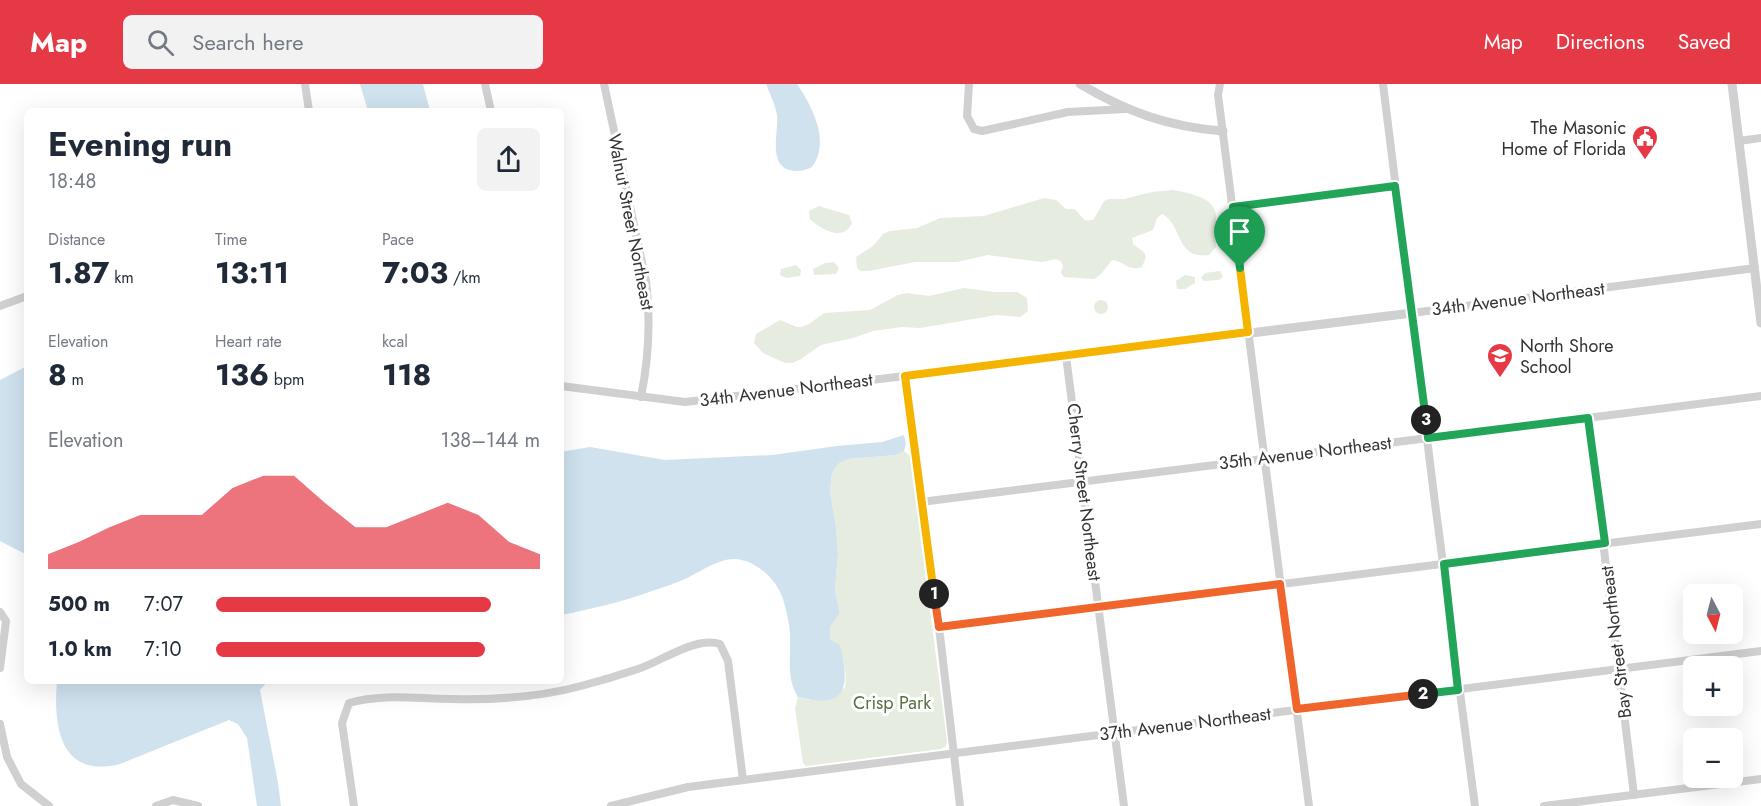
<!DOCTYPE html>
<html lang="en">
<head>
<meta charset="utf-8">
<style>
  :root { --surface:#fff; --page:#f2f2f3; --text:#1f2937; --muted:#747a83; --accent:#e63946 }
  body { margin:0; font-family:Jost,sans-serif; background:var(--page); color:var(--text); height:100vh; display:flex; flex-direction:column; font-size:22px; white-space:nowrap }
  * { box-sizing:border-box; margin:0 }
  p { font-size:20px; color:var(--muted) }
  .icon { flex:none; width:33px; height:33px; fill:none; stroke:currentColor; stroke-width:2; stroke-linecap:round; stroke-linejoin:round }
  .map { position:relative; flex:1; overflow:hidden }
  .details { position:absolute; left:24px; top:24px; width:540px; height:576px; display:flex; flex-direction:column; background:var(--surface); border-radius:9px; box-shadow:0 6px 24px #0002 }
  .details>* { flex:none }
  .needle { width:39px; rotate:173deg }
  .tools { position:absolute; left:1683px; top:500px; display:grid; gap:12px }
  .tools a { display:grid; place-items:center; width:60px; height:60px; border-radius:9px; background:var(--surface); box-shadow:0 6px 24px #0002; font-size:30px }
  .pin { position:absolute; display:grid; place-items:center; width:51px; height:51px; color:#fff; margin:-62px -26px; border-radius:50% 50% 50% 0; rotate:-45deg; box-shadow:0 0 6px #0007 }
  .pin .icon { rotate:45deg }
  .km { position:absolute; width:30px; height:30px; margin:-15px; border-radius:50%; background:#222; color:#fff; font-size:16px; line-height:30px; text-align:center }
  .round { display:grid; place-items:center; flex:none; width:63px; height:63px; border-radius:9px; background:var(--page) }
  .head { display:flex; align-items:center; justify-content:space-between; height:102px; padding:0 24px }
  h1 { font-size:33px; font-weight:700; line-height:45px }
  .stats { display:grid; grid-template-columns:repeat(3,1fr); gap:9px; height:102px; padding:6px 24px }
  .stats div { display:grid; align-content:center }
  .stats b { font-size:30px; font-weight:700 }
  .stats small { font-size:16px; font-weight:400 }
  .stats p { font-size:16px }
  .chart { height:168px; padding:12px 24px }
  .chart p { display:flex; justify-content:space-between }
  .chart svg { width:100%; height:108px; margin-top:6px; fill:var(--accent); opacity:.7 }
  ul { padding:0 24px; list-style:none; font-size:20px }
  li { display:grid; grid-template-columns:96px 72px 1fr; align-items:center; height:45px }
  li i { height:15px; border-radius:8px; background:var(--accent) }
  header { display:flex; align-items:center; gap:36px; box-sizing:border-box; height:84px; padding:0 30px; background:var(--accent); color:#fff }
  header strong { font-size:28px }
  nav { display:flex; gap:33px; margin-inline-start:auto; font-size:21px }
  .search { width:420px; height:54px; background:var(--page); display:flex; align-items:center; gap:15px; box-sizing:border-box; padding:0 21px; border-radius:9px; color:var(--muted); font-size:22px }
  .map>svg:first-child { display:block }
  .green { fill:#e6ecdf }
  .water { fill:#cfe2ee }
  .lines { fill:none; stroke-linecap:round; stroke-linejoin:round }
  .minor { stroke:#d0d0d0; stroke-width:8 }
  .tertiary { stroke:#d0d0d0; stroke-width:9 }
  .split-1-casing { stroke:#fff; stroke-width:12 }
  .split-2-casing { stroke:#fff; stroke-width:12 }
  .split-3-casing { stroke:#fff; stroke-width:12 }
  .split-4-casing { stroke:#fff; stroke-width:12 }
  .split-1 { stroke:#f5b400; stroke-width:8 }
  .split-2 { stroke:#f0652b; stroke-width:8 }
  .split-3 { stroke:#22a559; stroke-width:8 }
  .split-4 { stroke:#22a559; stroke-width:8 }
  .labels { text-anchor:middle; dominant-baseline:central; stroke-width:6; stroke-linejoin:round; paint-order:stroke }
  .poi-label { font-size:18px; fill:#333; stroke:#fff; text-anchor:end }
  .street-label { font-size:18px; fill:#333; stroke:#fff }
  .park-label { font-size:18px; fill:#56703f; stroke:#fff }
</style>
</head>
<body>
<header>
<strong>Map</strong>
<div class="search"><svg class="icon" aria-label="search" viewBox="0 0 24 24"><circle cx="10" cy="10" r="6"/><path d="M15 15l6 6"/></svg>Search here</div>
<nav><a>Map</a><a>Directions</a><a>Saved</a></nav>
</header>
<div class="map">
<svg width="1761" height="722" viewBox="0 0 1761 722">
  <rect width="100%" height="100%" fill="#fff"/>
  <g class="green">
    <path d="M1173,106C1188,109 1218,113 1216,135C1216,138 1214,141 1214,144C1213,150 1216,156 1216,163L1209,171C1175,176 1183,140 1162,130L1157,134L1153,146L1132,154L1133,160L1144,168L1146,173L1142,183C1129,188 1124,177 1112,176L1101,190L1094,195L1064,193L1061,189L1063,182L1061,177L1056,175L1042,178L988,171L957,178H915L869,187H861L857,184L856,173L873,162L883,150L890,147L917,144L940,134L984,132L1044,114L1056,116L1066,125H1074C1083,131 1081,140 1094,135L1104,117L1109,115H1124L1152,108Z"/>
    <path d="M819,122L849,131L852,139C844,158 821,146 810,135L809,127Z"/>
    <path d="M834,178L839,184L836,190L814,191L813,185L825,179Z"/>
    <path d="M796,181L801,186L800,192L786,194L780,191L781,185Z"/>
    <path d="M1220,187L1223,193L1219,196L1204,197L1201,194L1205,189Z"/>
    <path d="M1185,191L1195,193V199L1185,205H1177L1176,197Z"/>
    <path d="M964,204L993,208H1017L1027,214L1028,227L1020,233L997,231L920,244L902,243L873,247L853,254L821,261L801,275L792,279H785L763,269L754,259L756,250L780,236L797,243H801L809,240L824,229L870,226L898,211L907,209L929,212Z"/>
    <circle cx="1101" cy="223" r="7"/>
    <path d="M904,367L910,372L947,657L946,662L941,665L806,682L803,679L795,624L798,613L809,616L845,604L846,592L840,561L830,555V543L840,529L835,507L838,470L836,442L830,408L832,389L838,380L848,375L896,371Z"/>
  </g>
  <g class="water">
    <path d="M360,0H423L430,27H368Z"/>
    <path d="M766,0H797C812,22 831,58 812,83C804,87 797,88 789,86C768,79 779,47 777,31C775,20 770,10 766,0Z"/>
    <path d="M27,282V471L0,457V296Z"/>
    <path d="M904,351L906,360L904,367L896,371L848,375L838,380L832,389L830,408L836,442L838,470L835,507L840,529L830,543V555L840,561C850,602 848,626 798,613C786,595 791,572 790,551C790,540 786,526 783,515C777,496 757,477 736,475C719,474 700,488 685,495C675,499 665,503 655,506C625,517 592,525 561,531V368L590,363L665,376L772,371L837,362L882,358Z"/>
    <path d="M57,597H268L260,606L278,699L281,722H257L247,654L238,640L229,636L120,680C60,695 53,642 57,597Z"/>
  </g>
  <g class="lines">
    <g class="minor">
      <path d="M305,0L309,27"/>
      <path d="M485,0L491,27"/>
      <path d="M604,0L646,197C651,237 649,273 641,313"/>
      <path d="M969,0L967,32L974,45L982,47L1068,28L1125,25"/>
      <path d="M1220,0L1218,11L1309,722"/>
      <path d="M1383,0L1435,419L1475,722"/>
      <path d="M1739,57L1761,54"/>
      <path d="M1233,123L1396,102"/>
      <path d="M0,222L27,212"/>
      <path d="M1412,229L1755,184"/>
      <path d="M1066,272L1124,722"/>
      <path d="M561,302L685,318L905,292L923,434L939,543L960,722"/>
      <path d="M1588,335L1634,711"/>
      <path d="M921,418L1761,312"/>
      <path d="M0,528L6,537L0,584"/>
      <path d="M939,543L1761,440"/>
      <path d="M0,640L7,673L21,700L49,722"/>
      <path d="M156,722L173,716L198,722"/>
      <path d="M354,722L342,639L349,619C384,609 417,615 453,615C496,616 540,613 581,602C600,597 620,591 638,585C662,577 696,552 720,560L728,577L743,696"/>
      <path d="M611,722L688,703L1761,567"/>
      <path d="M1544,722L1761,695"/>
    </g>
    <g class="tertiary">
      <path d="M1080,0C1127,28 1169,43 1223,47"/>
      <path d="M1732,0L1761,239"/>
      <path d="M905,292L1412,229"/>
    </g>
  </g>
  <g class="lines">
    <defs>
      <path id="split-1" d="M934,510L905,292L1248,248L1240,184"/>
      <path id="split-2" d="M934,510L939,543L1280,500L1297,625L1423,610"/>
      <path id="split-3" d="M1423,610L1458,606L1444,480L1605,459L1588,334L1428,354L1426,336"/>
      <path id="split-4" d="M1240,184L1233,123L1395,102L1426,336"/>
    </defs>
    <use href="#split-1" class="split-1-casing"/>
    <use href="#split-2" class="split-2-casing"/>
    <use href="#split-3" class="split-3-casing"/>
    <use href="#split-4" class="split-4-casing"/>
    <use href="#split-1" class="split-1"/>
    <use href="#split-2" class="split-2"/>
    <use href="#split-3" class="split-3"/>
    <use href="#split-4" class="split-4"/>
  </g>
  <defs>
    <symbol id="civic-pin" viewBox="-11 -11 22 30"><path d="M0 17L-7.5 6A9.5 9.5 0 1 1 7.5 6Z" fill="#e63946" stroke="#fff"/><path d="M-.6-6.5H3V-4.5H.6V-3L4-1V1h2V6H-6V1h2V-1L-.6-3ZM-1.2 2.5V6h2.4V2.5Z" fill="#fff"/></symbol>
    <symbol id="school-pin" viewBox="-11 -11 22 30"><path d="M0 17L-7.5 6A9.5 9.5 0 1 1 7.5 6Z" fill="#e63946" stroke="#fff"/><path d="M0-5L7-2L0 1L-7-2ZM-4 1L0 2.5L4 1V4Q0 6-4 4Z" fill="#fff"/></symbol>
  </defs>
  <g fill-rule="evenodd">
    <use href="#civic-pin" x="1630" y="39" width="30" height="40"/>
    <use href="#school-pin" x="1485" y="257" width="30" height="40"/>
  </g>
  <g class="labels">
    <g class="poi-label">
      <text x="1626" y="44">The Masonic<tspan x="1626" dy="21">Home of Florida</tspan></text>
      <text x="1520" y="262" text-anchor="start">North Shore<tspan x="1520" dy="21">School</tspan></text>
    </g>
    <g class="street-label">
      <text transform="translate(631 138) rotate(79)">Walnut Street Northeast</text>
      <text transform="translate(1518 215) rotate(-7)">34th Avenue Northeast</text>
      <text transform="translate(786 306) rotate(-7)">34th Avenue Northeast</text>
      <text transform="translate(1305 369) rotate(-7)">35th Avenue Northeast</text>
      <text transform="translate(1084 408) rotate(83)">Cherry Street Northeast</text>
      <text transform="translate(1616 558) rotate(-97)">Bay Street Northeast</text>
      <text transform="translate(1185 640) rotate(-7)">37th Avenue Northeast</text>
    </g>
    <g class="park-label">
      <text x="892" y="619">Crisp Park</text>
    </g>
  </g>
</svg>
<div class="tools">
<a><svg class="needle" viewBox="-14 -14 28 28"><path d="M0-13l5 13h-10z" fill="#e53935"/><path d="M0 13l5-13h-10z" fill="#747a83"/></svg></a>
<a>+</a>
<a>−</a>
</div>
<div class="pin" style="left:1240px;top:184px;background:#1e9e55"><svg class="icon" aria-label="arrive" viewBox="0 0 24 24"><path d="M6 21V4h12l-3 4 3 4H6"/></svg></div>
<b class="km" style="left:934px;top:510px">1</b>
<b class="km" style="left:1423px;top:610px">2</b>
<b class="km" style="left:1426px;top:336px">3</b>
<section class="details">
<div class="head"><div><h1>Evening run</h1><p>18:48</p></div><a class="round"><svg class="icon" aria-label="share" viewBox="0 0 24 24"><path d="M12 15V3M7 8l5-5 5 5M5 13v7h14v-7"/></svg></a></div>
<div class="stats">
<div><p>Distance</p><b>1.87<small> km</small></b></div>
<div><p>Time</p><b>13:11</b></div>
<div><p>Pace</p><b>7:03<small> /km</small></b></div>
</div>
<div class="stats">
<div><p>Elevation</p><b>8<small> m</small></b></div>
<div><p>Heart rate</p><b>136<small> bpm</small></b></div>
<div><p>kcal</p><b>118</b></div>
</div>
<div class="chart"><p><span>Elevation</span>138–144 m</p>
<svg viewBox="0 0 160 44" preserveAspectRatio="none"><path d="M0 44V38L10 33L20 27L30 22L40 22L50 22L60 11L70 6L80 6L90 17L100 27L110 27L120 22L130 17L140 22L150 33L160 38V44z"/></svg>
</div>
<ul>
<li><b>500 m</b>7:07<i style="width:85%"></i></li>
<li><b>1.0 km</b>7:10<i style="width:83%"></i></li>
</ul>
</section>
</div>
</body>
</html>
